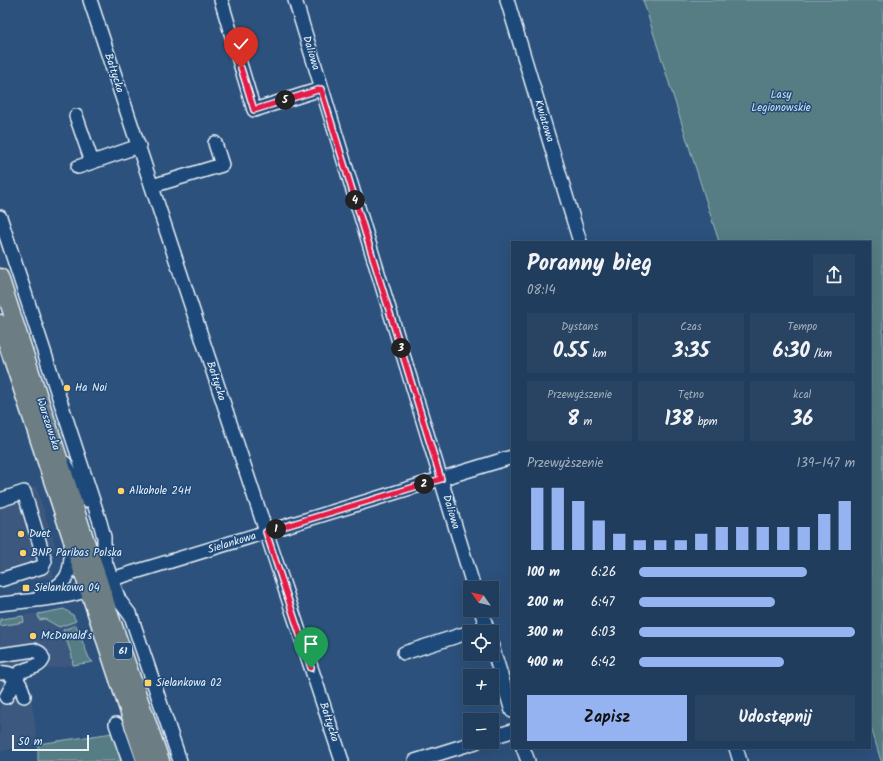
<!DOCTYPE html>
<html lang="pl">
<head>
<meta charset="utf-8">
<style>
  :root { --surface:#213d5d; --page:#294463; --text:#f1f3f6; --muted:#a2aebc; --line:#3e5672; --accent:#95b2f1 }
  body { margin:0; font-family:Kalam,sans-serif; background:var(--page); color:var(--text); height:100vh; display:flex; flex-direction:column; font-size:15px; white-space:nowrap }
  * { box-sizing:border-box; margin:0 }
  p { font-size:13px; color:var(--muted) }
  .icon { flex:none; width:22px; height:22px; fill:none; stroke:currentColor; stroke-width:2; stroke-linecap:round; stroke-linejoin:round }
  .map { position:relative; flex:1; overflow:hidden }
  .drawer { position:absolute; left:511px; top:241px; width:360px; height:508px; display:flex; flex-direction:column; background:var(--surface); border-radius:0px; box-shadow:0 4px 16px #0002,0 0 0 1px var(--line) }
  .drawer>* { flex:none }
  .needle { width:26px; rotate:304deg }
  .buttons { position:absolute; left:463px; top:581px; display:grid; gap:8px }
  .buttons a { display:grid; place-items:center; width:36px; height:36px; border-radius:0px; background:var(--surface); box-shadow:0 4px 16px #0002,0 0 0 1px var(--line); font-size:20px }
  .scale { position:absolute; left:12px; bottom:10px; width:77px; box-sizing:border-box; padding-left:4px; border:2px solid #e8f1f8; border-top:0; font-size:11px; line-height:14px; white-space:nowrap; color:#e8f1f8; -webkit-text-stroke:3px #1f4a7a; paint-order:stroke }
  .pin { position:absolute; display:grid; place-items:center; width:34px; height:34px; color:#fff; margin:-41px -17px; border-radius:50% 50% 50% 0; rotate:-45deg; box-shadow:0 0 4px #0007 }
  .pin .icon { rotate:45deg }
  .km { position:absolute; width:20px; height:20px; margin:-10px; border-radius:50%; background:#222; color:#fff; font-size:11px; line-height:20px; text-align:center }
  .round { display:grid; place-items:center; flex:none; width:42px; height:42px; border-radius:0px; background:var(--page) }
  .head { display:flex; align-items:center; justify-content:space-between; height:68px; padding:0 16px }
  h1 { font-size:22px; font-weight:700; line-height:30px }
  .metrics { display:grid; grid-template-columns:repeat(3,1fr); gap:6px; height:68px; padding:4px 16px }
  .metrics div { display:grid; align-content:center; border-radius:0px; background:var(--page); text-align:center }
  .metrics b { font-size:20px; font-weight:700 }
  .metrics small { font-size:11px; font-weight:400 }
  .metrics p { font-size:11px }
  .chart { height:112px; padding:8px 16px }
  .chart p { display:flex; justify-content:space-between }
  .chart svg { width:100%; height:72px; margin-top:4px; stroke:var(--accent); stroke-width:6 }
  .primary-button { display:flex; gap:8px; margin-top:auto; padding:8px 16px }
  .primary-button a { flex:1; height:46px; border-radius:0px; background:var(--accent); color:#111; font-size:16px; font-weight:700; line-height:46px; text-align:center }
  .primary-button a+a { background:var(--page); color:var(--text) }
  ul { padding:0 16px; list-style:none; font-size:13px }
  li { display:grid; grid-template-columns:64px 48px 1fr; align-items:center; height:30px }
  li i { height:10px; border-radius:5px; background:var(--accent) }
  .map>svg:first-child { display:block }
  .built { fill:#3c597e }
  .green { fill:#577d83; stroke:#a0b7be }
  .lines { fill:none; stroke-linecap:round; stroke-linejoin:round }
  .minor-casing { stroke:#e8f1f8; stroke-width:16 }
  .major-casing { stroke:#e8f1f8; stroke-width:19 }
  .minor { stroke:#1f4a7a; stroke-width:13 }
  .major { stroke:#6c7e84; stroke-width:16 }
  .route-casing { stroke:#fff; stroke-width:8 }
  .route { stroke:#e11d48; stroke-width:5 }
  .poi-dot { fill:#ffd166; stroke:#1f4a7a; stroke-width:1.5 }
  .labels { text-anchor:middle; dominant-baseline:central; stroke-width:3; stroke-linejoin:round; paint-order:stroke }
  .shield { fill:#1f4a7a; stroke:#acbfd2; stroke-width:1 }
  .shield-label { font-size:10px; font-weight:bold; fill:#e8f1f8 }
  .street-label { font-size:11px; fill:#e8f1f8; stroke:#1f4a7a }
  .park-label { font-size:11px; fill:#d2e0e6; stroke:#1f4a7a }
  .poi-label { font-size:11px; fill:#e8f1f8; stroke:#1f4a7a; text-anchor:start }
</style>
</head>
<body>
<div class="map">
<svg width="883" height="761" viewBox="0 0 883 761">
  <rect width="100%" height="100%" fill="#2c517c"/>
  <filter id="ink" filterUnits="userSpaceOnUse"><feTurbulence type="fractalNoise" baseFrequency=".025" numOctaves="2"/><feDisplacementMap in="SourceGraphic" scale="8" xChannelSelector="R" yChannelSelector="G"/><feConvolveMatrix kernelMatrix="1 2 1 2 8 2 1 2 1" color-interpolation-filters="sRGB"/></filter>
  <g filter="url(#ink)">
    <g class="built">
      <path d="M36,486L56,548L48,557L54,577L0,584V498Z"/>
      <path d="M64,609L73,615L89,658L93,662L27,672L38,744L0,751V619Z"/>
    </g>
    <g class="green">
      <path d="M643,0H883V761H881L870,724V242H719Z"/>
      <path d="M64,609L73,615L76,621L59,627L45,619L39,620L38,614Z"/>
      <path d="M23,616L24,622L0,626V619Z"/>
      <path d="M76,625L89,658L93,662L73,665L72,656L63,630Z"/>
      <path d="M113,733L123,761H38V744Z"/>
    </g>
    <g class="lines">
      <defs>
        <g id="minor">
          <path d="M90,0L342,761"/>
          <path d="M221,0L254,110L321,89"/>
          <path d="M295,0L474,588"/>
          <path d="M507,0L580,242"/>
          <path d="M76,116L92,162"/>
          <path d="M78,167L139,146"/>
          <path d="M152,186L222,165L215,143"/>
          <path d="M0,217L100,522L104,537V558L119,600L131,616L180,761"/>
          <path d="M65,463L87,500"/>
          <path d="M0,500L24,492L45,561L42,567L0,580"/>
          <path d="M112,579L512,457"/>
          <path d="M41,594C67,585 72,574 71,547"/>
          <path d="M0,604C16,602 79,597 88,589C90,587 91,583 93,581"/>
          <path d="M481,610L488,632"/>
          <path d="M492,646L512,711"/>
          <path d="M404,653L470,632"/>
          <path d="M0,655L34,650L40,653L43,659C39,669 27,667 19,673L6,697"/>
          <path d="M0,673C15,671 21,684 24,696"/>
          <path d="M116,724L129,761"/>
          <path d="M492,737L512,731"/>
          <path d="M523,748L528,761"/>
          <path d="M736,748L740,761"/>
          <path d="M415,761L476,742"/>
        </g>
        <g id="major">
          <path d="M0,277L109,612L161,761"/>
          <path d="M0,323L145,761"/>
        </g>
      </defs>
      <use href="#minor" class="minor-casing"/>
      <use href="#major" class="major-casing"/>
      <use href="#minor" class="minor"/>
      <use href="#major" class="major"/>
    </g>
  </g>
  <g class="lines" filter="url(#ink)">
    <defs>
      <path id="route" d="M241,68L254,110L321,89L441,479L266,532L311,668"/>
    </defs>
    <use href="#route" class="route-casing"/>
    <use href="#route" class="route"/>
  </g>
  <g class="poi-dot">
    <circle cx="67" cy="388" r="4"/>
    <circle cx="121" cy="491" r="4"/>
    <circle cx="21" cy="534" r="4"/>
    <circle cx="23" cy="553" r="4"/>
    <rect x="22" y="584" width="8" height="8" rx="2"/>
    <circle cx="33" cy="636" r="4"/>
    <rect x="144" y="679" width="8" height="8" rx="2"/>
  </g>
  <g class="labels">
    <rect class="shield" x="114" y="643" width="18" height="16" rx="3"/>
    <g class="shield-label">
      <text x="123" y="651">61</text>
    </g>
    <g class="street-label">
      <text transform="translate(311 53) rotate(73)">Daliowa</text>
      <text transform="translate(114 73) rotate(72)">Bałtycka</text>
      <text transform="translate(544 121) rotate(73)">Kwiatowa</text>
      <text transform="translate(216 381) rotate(72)">Bałtycka</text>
      <text transform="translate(48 424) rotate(72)">Warszawska</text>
      <text transform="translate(451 512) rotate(73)">Daliowa</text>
      <text transform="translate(232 543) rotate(-17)">Sielankowa</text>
      <text transform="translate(329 722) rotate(72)">Bałtycka</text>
    </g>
    <g class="park-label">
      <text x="781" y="95">Lasy<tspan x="781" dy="13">Legionowskie</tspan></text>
    </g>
    <g class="poi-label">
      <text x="75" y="388">Ha Noi</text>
      <text x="129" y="491">Alkohole 24H</text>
      <text x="29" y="534">Duet</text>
      <text x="31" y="553">BNP Paribas Polska</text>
      <text x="34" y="588">Sielankowa 04</text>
      <text x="41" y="636">McDonald's</text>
      <text x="156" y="683">Sielankowa 02</text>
    </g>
  </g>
</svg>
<div class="buttons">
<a><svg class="needle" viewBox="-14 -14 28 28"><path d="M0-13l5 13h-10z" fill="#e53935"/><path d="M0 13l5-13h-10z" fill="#a2aebc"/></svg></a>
<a><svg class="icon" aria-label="locate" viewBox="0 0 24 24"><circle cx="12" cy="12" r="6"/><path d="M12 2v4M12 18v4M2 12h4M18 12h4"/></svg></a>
<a>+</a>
<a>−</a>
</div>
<div class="scale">50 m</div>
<div class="pin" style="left:311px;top:668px;background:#1e9e55"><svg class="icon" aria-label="arrive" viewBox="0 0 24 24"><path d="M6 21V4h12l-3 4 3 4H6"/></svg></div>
<div class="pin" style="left:241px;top:68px;background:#d93025"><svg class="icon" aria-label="check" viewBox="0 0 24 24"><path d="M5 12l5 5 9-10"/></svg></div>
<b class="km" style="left:276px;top:529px">1</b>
<b class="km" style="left:424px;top:484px">2</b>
<b class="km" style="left:401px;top:348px">3</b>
<b class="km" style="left:355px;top:200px">4</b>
<b class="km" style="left:285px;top:100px">5</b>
<section class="drawer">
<div class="head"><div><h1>Poranny bieg</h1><p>08:14</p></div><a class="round"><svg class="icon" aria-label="share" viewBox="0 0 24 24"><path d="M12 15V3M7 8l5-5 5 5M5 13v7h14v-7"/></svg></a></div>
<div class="metrics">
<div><p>Dystans</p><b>0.55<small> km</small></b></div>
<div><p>Czas</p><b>3:35</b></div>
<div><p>Tempo</p><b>6:30<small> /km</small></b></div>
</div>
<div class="metrics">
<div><p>Przewyższenie</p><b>8<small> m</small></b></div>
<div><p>Tętno</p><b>138<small> bpm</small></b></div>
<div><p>kcal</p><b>36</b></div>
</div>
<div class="chart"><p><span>Przewyższenie</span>139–147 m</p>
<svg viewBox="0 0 160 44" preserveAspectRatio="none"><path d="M5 44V6M15 44V6M25 44V14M35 44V26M45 44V34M55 44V38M65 44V38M75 44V38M85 44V34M95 44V30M105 44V30M115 44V30M125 44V30M135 44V30M145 44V22M155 44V14"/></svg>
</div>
<ul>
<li><b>100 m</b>6:26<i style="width:78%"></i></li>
<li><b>200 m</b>6:47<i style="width:63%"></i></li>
<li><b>300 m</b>6:03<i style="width:100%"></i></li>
<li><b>400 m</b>6:42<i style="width:67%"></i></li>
</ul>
<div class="primary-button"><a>Zapisz</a><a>Udostępnij</a></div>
</section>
</div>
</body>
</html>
